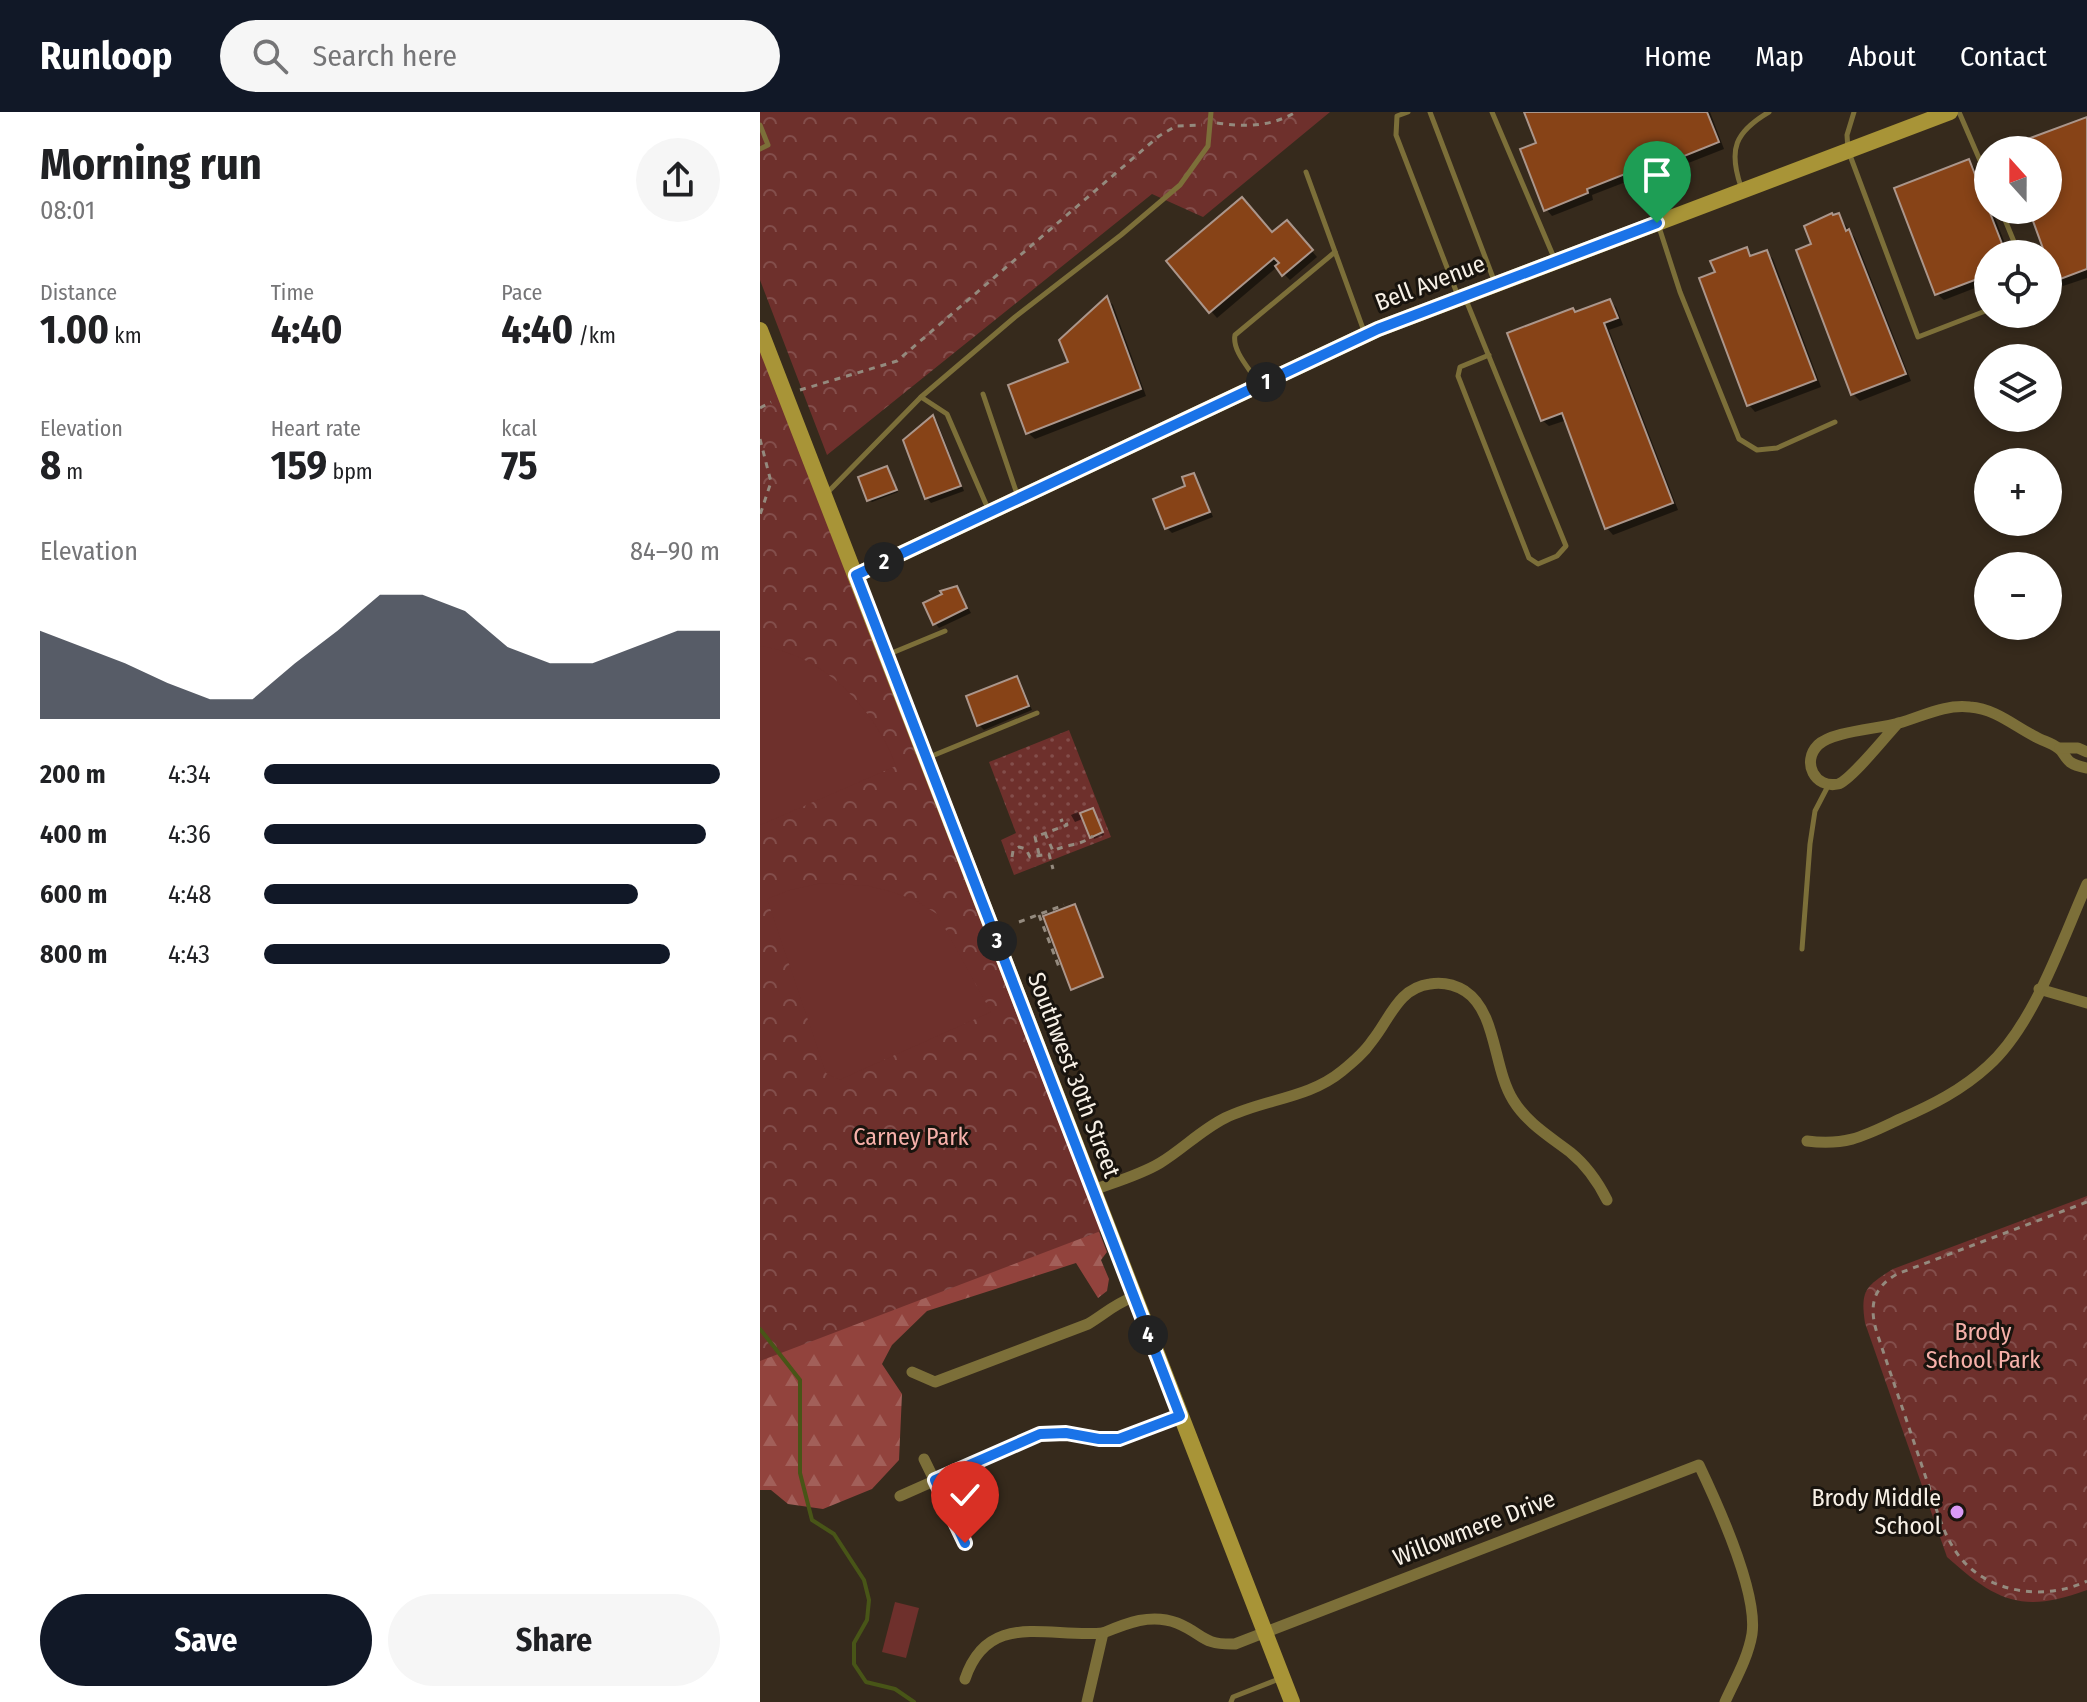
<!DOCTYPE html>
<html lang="en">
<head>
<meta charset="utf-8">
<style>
  :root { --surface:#fff; --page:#f6f6f6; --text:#202124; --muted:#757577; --accent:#111827 }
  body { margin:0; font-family:"Fira Sans Condensed",sans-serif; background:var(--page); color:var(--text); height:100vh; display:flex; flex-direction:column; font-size:30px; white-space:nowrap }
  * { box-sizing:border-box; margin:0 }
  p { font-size:26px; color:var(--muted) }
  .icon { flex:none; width:44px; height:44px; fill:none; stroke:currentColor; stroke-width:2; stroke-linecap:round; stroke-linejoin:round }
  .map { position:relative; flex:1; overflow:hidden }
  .sheet { display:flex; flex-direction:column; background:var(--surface); width:760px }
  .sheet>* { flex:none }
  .needle { width:52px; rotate:339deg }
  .buttons { position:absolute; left:1214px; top:24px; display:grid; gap:16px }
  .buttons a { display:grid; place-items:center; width:88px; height:88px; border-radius:50%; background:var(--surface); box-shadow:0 4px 12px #0003; font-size:40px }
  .pin { position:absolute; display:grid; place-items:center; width:68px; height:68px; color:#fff; margin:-82px -34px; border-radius:50% 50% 50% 0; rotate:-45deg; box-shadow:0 0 8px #0007 }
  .pin .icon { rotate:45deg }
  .km { position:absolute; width:40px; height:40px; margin:-20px; border-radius:50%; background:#222; color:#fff; font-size:22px; line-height:40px; text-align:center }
  .round { display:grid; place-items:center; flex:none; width:84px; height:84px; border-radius:42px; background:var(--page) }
  .summary { display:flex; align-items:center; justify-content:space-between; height:136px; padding:0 40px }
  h1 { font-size:44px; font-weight:700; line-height:60px }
  .metrics { display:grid; grid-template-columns:repeat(3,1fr); gap:12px; height:136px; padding:8px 40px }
  .metrics div { display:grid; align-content:center }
  .metrics b { font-size:40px; font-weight:700 }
  .metrics small { font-size:22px; font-weight:400 }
  .metrics p { font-size:22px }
  .chart { height:224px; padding:16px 40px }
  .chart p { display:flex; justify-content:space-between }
  .chart svg { width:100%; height:144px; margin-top:8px; fill:var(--accent); opacity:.7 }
  .action { display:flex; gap:16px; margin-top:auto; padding:16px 40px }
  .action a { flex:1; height:92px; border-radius:48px; background:var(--accent); color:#fff; font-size:32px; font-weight:700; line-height:92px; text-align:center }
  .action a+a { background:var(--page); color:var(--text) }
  ul { padding:0 40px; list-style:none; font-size:26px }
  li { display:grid; grid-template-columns:128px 96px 1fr; align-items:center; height:60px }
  li i { height:20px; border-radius:10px; background:var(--accent) }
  header { display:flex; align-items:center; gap:48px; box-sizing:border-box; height:112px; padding:0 40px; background:var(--accent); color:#fff }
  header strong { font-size:38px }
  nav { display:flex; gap:44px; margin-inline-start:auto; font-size:28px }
  .search { width:560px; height:72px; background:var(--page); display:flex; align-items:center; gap:20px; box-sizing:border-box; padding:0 28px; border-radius:44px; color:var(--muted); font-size:30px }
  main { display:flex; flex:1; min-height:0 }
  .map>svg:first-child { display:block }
  .forest { fill:url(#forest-firs) }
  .park { fill:url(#park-crowns) }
  .garden { fill:url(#garden-dots) }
  .pitch { fill:#6e302c }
  .shadow { fill:#0007 }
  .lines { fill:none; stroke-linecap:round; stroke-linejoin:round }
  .stream { stroke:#485517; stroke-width:4 }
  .building { fill:#874317; stroke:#ab968b; stroke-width:2 }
  .path { stroke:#948a7e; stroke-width:3; stroke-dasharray:6 6; stroke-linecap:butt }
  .lane { stroke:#7c6f39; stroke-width:5 }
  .street { stroke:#7c6f39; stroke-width:11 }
  .secondary { stroke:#a89437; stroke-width:16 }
  .route-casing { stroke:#fff; stroke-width:16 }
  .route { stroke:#1a73e8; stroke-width:10 }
  .poi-dot { fill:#da9af6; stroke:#19140e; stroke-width:3 }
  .labels { text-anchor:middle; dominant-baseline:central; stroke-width:6; stroke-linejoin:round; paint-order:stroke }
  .street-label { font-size:24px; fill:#f8f1e7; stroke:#19140e }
  .park-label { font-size:24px; fill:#f7b1aa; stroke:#19140e }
  .poi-label { font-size:24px; fill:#f8f1e7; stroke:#19140e; text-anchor:end }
</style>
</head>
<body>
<header>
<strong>Runloop</strong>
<div class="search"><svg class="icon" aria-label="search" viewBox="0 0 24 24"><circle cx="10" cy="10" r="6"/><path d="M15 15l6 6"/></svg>Search here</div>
<nav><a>Home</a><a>Map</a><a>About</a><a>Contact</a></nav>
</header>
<main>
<section class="sheet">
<div class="summary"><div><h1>Morning run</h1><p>08:01</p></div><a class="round"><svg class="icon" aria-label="share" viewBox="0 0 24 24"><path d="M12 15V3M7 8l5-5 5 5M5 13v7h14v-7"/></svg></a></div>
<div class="metrics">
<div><p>Distance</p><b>1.00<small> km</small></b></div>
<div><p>Time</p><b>4:40</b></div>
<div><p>Pace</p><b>4:40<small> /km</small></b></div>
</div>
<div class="metrics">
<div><p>Elevation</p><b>8<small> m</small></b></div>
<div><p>Heart rate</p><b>159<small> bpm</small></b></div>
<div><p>kcal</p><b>75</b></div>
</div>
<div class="chart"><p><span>Elevation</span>84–90 m</p>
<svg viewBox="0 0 160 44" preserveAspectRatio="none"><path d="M0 44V17L10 22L20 27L30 33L40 38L50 38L60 27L70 17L80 6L90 6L100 11L110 22L120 27L130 27L140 22L150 17L160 17V44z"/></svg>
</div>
<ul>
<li><b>200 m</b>4:34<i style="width:100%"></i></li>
<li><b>400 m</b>4:36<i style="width:97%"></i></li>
<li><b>600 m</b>4:48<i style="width:82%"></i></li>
<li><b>800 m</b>4:43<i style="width:89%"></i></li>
</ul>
<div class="action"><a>Save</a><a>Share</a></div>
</section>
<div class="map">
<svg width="1327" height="1590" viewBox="0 0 1327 1590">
  <defs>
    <pattern id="forest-firs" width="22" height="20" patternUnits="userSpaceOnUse" patternTransform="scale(2)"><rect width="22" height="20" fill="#92433d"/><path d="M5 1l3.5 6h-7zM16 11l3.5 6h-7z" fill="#a25f59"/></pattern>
    <pattern id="park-crowns" width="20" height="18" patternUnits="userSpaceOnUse" patternTransform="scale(2)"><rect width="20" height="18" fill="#6e302c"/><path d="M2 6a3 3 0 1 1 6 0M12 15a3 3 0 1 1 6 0" fill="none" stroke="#834e4b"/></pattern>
    <pattern id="garden-dots" width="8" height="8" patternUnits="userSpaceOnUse" patternTransform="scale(2)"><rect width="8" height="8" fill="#6e302c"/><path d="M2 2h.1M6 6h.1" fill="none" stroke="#834e4b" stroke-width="1.8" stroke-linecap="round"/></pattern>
  </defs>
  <rect width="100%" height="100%" fill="#362a1c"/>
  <path class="forest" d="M0,1070L330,1096L347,1140L341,1148L349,1167L347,1179L338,1186L316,1151L167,1199L132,1233L122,1252L142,1282L139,1348L112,1377L63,1397L28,1392L11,1378H0Z"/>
  <g class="park">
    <path d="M0,0H570L443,105L392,82L67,343L0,168Z"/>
    <path d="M0,238L346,1117L0,1249Z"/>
    <path d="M1327,1084V1478C1262,1502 1236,1489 1187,1445L1105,1211C1100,1178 1106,1174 1133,1157Z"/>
  </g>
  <path class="garden" d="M309,618L351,725L254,763L241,728L256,721L229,650Z"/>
  <g class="pitch">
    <path d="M0,534C64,543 114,596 136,654L0,713Z"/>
    <path d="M62,771L109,774L132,780L155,788L177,802L231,900L79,968L66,961L7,787L30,778Z"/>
    <path d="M135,1490L159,1496L146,1546L122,1540Z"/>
  </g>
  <g class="shadow">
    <path d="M766,0H950L964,37L880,70L876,66L832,83L833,88L792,104L786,97L778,32Z"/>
    <path d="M1327,7V166L1303,174L1297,168L1271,98H1288V38H1244Z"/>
    <path d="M1209,50L1215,56L1228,89V98H1232L1249,142H1228V171L1184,188L1177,182Z"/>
    <path d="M1078,103L1095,126L1151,269L1100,289L1093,282L1038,139L1053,133Z"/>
    <path d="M533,117L557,145L530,168L517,155L457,206L451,199L512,123Z"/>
    <path d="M986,137L993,144L1007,140L1013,147L1061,275L995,300L989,293L957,162Z"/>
    <path d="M347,187L353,193L386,284L275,327L268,321Z"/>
    <path d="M850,189L856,195L863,213L849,218L918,398L853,423L847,416L807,308L789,314L782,308L816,201Z"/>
    <path d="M173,305L177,309L204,379L171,391L167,386Z"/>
    <path d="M127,356L138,380L112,390L109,388Z"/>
    <path d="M434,363L438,368L453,405L412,421L407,416Z"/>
    <path d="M197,477L211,501L179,516L175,511Z"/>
    <path d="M257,566L261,571L272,598L224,618L219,613Z"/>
    <path d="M333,698L344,723L334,727L325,706L315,710L311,703L318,700L319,703Z"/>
  </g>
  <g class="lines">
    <path class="stream" d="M0,1217L40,1268V1361L52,1408L74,1422L104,1468L109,1488L107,1508L94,1531V1552L106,1570L135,1577L154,1590"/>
  </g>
  <g class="building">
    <path d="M764,0H947L959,30L872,65L870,60L827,77L828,81L784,99L760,37L776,31Z"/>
    <path d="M1327,5V157L1295,169L1288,150V142H1285L1269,98H1288V38H1238Z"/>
    <path d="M1209,47L1246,142H1228V163L1175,183L1134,76Z"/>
    <path d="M482,85L512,120L527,108L553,138L522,164L515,154L519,151L514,146L449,201L406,149Z"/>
    <path d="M1072,101L1073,103L1079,101L1086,119L1089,117L1146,262L1091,283L1036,138L1051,132L1044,114Z"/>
    <path d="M987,135L990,144L1007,138L1056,268L987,294L939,166L955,160L950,149Z"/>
    <path d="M347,184L381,277L266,322L248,273L308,250L299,228Z"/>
    <path d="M850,187L858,206L844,211L913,391L845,417L802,301L781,309L747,221L813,196L815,200Z"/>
    <path d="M173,303L201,374L165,387L143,328Z"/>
    <path d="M127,354L137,378L107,389L98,365Z"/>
    <path d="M434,361L450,400L405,417L393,387L425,374L422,365Z"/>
    <path d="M197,474L207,496L173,513L163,491L182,482L180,479Z"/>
    <path d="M257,564L269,594L217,614L206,584Z"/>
    <path d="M333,696L343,720L330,726L320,701Z"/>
    <path d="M315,792L343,865L311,878L283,804Z"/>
  </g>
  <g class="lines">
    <g class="path">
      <path d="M457,11C486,15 510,15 536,0"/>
      <path d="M40,278L137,249L399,24L416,14L442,13"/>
      <path d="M0,296L11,290"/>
      <path d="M0,327L11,370L0,403"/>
      <path d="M285,721L293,739C306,732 320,734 333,724"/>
      <path d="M279,742L275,725L307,713L305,707L300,709"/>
      <path d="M252,745L253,739L259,735L266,737L270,745L289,742L293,757"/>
      <path d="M279,803L299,855L302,854"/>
      <path d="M259,810L304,793"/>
      <path d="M1327,1090L1137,1162C1112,1176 1109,1195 1117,1221C1133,1269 1150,1318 1166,1366C1175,1391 1182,1422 1199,1444C1228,1482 1286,1489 1327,1469"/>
    </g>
    <g class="lane">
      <path d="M648,0L637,4L636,23L698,184"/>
      <path d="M670,0L735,171"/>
      <path d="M732,0L795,148"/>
      <path d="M1094,0L1087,23L1088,38L1158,225L1228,198"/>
      <path d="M1199,0L1228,67"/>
      <path d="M0,13L8,33L0,37"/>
      <path d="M546,60L605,222"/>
      <path d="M981,75C968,37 975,20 1009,0"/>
      <path d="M1241,98L1259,142"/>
      <path d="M899,115L920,180L979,327L997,338L1017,336L1075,310"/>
      <path d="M706,188L806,434L797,444L778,452L769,446L698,264L700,255L729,243"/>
      <path d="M497,269C488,255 472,238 475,223L575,140"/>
      <path d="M223,282L257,382"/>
      <path d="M161,285L255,205L361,123L420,73L448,34L451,0"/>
      <path d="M68,380L161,285L187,302L229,399"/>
      <path d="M127,543L185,519"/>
      <path d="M167,646L277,601"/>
      <path d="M1042,837L1050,732L1055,699L1068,674"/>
      <path d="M471,1590L473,1585L519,1567"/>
    </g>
    <g class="street">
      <path d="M1138,611C1127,623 1090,669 1078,672C1055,677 1041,650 1058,633C1072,619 1119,617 1139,611C1163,604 1185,592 1210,595C1236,597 1254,614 1276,625C1283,629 1292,631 1298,636C1303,639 1305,646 1310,650C1314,653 1322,655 1327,656"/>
      <path d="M1300,636H1318L1327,640"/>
      <path d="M1279,877L1327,891"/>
      <path d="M1047,1029C1087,1034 1104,1024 1140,1007C1172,993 1202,978 1228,954C1274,913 1302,828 1327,772"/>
      <path d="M333,1078C355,1070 380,1063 400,1051C423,1037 441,1018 465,1006C503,987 548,987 582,959C593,950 604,941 612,929C630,907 638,876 670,872C682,870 695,873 705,879C737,900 733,956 753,988C767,1011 789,1024 810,1040C826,1053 838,1070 847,1088"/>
      <path d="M152,1260L175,1270L328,1212C346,1201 353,1193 373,1185"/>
      <path d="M164,1347L205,1431"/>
      <path d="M140,1384L280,1322L306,1321L339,1327H359L420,1304"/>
      <path d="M205,1567C228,1498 287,1526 343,1521"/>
      <path d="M327,1590L343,1521C367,1511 391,1501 417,1511C444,1522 441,1533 475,1532L939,1353C958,1393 998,1480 992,1522C988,1546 975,1568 965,1590"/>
    </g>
    <g class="secondary">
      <path d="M0,218L532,1590"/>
      <path d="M96,463L618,217L1190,0"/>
    </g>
  </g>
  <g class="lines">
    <defs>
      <path id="route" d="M205,1431L175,1368L280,1322L306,1321L339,1327H359L420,1304L96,463L618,217L897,111"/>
    </defs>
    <use href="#route" class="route-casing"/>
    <use href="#route" class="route"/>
  </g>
  <circle class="poi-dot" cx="1197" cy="1400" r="8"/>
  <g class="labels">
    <g class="street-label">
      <text transform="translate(670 171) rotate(-21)">Bell Avenue</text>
      <text transform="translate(314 963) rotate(69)">Southwest 30th Street</text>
      <text transform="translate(714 1416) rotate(-21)">Willowmere Drive</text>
    </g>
    <g class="park-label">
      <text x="151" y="1025">Carney Park</text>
      <text x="1223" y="1220">Brody<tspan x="1223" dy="28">School Park</tspan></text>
    </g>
    <g class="poi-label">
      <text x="1181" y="1386">Brody Middle<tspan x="1181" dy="28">School</tspan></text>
    </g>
  </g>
</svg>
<div class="buttons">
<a><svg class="needle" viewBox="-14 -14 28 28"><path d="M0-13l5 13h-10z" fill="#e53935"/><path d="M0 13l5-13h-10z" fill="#757577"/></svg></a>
<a><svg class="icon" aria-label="locate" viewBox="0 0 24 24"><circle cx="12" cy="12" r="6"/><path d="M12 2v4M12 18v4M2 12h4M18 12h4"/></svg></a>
<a><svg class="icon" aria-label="layers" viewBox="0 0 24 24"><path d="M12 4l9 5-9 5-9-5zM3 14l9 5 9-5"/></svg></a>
<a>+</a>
<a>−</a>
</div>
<div class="pin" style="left:897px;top:111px;background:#1e9e55"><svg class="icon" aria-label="arrive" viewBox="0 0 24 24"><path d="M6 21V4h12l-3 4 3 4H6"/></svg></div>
<div class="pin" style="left:205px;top:1431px;background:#d93025"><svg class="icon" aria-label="check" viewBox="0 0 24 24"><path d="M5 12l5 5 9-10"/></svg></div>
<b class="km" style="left:506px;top:270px">1</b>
<b class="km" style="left:124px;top:450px">2</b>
<b class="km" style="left:237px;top:829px">3</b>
<b class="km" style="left:388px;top:1223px">4</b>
</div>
</main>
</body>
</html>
